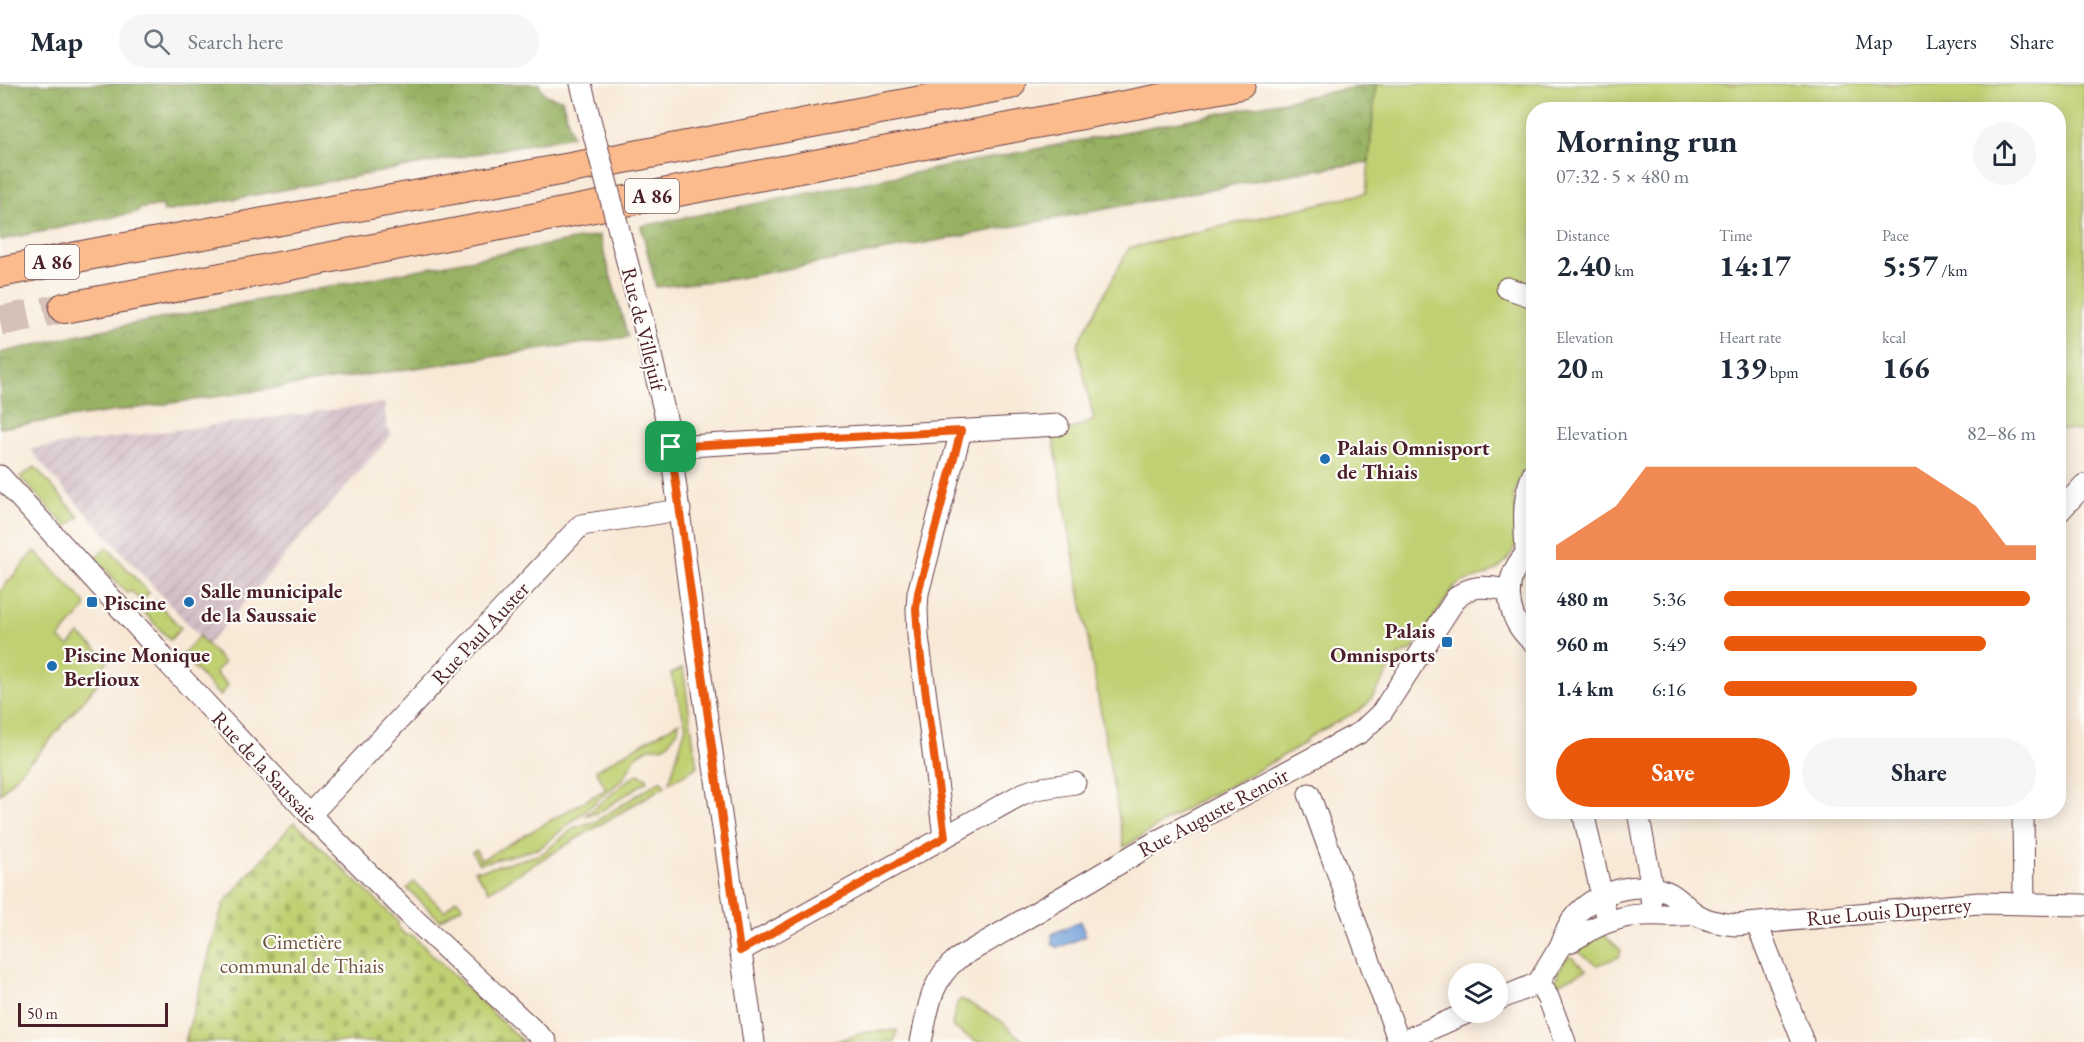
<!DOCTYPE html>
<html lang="en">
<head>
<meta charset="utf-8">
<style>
  :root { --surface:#fff; --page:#f6f6f7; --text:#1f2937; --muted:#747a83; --line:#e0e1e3; --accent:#ea580c }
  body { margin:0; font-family:"EB Garamond",serif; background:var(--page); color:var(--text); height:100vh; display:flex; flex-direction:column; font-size:22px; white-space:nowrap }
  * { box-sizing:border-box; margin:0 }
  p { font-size:20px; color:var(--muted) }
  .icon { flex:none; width:33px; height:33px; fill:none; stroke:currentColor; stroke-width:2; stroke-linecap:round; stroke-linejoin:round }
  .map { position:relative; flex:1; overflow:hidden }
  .side { position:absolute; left:1526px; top:18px; width:540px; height:717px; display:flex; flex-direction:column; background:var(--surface); border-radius:24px; box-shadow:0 3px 15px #0003 }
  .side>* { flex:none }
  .tools { position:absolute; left:1448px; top:879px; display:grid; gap:12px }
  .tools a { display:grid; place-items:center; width:60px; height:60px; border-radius:50%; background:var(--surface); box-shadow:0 3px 15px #0003; font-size:30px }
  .scale { position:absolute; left:18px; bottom:15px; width:150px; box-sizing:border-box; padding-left:6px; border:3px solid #4a1f2b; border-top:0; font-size:16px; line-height:21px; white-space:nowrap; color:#4a1f2b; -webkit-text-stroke:4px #fdfcf7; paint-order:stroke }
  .pin { position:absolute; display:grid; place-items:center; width:51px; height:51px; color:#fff; margin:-26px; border-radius:12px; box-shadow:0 3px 9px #0006 }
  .round { display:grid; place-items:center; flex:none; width:63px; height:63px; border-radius:32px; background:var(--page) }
  .overview { display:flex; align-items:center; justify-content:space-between; height:102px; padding:0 30px }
  h1 { font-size:33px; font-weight:700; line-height:45px }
  .metrics { display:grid; grid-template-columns:repeat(3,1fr); gap:9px; height:102px; padding:6px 30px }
  .metrics div { display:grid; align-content:center }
  .metrics b { font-size:30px; font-weight:700 }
  .metrics small { font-size:16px; font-weight:400 }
  .metrics p { font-size:16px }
  .chart { height:168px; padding:12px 30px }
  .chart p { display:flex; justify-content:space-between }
  .chart svg { width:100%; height:108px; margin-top:6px; fill:var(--accent); opacity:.7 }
  .primary-button { display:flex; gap:12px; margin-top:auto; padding:12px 30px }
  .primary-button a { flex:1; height:69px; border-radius:36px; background:var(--accent); color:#fff; font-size:24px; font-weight:700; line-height:69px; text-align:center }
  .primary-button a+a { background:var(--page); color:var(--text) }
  ul { padding:0 30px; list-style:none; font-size:20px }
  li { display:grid; grid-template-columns:96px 72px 1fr; align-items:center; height:45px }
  li i { height:15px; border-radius:8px; background:var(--accent) }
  header { display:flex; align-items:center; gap:36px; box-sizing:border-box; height:84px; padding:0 30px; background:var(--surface); border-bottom:2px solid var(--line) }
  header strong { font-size:28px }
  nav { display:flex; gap:33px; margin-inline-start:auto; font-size:21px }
  .search { width:420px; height:54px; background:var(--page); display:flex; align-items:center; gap:15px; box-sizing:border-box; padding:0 21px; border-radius:33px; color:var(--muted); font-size:22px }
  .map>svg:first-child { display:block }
  .industrial { fill:url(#industrial-furrows) }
  .grass { fill:#c0d072; stroke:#85784e; stroke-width:1.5 }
  .forest { fill:url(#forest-crowns); stroke:#716848; stroke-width:1.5 }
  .cemetery { fill:url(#cemetery-stones); stroke:#85784e; stroke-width:1.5 }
  .water { fill:url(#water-ripples); stroke:#5e6082; stroke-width:1.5 }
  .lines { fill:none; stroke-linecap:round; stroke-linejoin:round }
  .highway-tunnel { stroke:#d5c1b5; stroke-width:30; stroke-dasharray:30 15; stroke-linecap:butt }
  .minor-casing { stroke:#643d45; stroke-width:23 }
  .highway-casing { stroke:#643d45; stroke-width:32 }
  .minor { stroke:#fff; stroke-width:21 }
  .highway { stroke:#fbbb8d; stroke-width:30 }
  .minor-bridge-casing { stroke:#643d45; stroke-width:23; stroke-linecap:butt }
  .minor-bridge { stroke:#fff; stroke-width:21 }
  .route-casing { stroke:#fff; stroke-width:12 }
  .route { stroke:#ea580c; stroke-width:8 }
  .poi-dot { fill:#1f6fb2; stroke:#fdfcf7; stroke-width:2 }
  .labels { text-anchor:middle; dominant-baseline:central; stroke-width:4.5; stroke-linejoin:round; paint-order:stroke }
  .shield { fill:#fdfcf7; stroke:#806168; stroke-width:1.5 }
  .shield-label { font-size:20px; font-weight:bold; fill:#4a1f2b }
  .street-label { font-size:21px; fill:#4a1f2b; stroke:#fdfcf7 }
  .poi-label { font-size:21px; font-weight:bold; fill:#4a1f2b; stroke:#fdfcf7; text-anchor:start }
  .park-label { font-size:21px; fill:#6d5440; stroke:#fdfcf7 }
</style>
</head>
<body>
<header>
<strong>Map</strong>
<div class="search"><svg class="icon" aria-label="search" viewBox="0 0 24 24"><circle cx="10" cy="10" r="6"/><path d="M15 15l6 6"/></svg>Search here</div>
<nav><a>Map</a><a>Layers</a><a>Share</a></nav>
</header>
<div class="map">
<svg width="2084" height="958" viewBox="0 0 2084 958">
  <defs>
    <pattern id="industrial-furrows" width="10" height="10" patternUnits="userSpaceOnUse" patternTransform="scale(1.5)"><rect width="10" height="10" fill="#d2bdc6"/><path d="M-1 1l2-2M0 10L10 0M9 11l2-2" fill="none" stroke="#b6a2aa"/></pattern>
    <pattern id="forest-crowns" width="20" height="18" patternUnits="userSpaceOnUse" patternTransform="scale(1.5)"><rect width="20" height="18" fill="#98b264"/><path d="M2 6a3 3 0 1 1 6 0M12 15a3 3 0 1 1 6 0" fill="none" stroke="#7e9053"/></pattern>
    <pattern id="cemetery-stones" width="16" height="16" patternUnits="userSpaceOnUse" patternTransform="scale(1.5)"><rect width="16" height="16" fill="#c0d072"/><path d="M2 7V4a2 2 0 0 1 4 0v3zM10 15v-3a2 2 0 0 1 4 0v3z" fill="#a6b263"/></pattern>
    <pattern id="water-ripples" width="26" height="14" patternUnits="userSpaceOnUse" patternTransform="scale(1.5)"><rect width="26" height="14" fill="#71a0da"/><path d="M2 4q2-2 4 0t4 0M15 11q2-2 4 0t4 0" fill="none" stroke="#5f82b1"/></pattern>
  </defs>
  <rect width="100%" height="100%" fill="#fdfcf7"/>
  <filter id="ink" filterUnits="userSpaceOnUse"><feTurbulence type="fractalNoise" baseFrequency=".0167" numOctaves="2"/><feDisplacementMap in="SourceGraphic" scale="12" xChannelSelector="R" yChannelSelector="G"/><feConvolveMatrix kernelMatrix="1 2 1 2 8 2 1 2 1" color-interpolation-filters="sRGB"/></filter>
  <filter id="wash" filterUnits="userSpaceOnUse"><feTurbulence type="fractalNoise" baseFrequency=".008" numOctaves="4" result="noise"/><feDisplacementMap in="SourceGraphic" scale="24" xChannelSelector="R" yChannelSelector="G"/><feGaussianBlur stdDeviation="1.35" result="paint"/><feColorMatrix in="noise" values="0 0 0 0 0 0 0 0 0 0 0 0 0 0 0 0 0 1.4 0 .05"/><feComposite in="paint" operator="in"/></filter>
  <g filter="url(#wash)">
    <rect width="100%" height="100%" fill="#f8e9d7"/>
    <path class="industrial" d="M384,319L387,343L392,350L207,561L53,393L30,365Z"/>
    <g class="grass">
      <path d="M1376,0H2084V326L2082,347L2058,345V26H1533V376C1527,386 1518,397 1515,408C1512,421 1517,429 1518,440C1520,458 1511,475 1497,485C1484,495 1468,493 1455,502L1411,567L1400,570L1369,618L1360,626L1309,653L1305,659L1232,701L1196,718L1124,763L1053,353L1094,336L1077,261L1129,164L1366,109Z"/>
      <path d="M35,383L79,433L67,443L20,393Z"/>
      <path d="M107,463L149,509L141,517L131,507L127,509L95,474Z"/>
      <path d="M35,467L85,518V524L59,554L69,562L79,550L109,576L98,588L103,593L33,676L32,675L0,710V507Z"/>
      <path d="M156,517L181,544L170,556L143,527Z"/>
      <path d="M199,552L224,579L215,588L228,601L220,612L182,571Z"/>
      <path d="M683,584L697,683L669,699L686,642L671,590Z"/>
      <path d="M679,638L678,646L668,660L662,663L649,664L636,672L623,695L540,764L479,780L472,768L476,766L481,776L606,705L596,686Z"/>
      <path d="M638,690L647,694V697L598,729L586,731L628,696Z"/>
      <path d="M661,696L665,702L489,807L474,786H483L542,770L575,743L595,738Z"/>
      <path d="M414,798L445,827L456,815L463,822L440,836L407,804Z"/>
      <path d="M1604,851L1621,866L1619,873L1597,881L1577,867V863Z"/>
      <path d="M1570,872L1587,886L1559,899L1555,904C1554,893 1562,878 1570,872Z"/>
      <path d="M961,915L1000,936L1024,958H977L954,944L952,941L957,919Z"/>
      <path d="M897,946L895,958H834L866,948Z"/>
    </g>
    <g class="forest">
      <path d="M0,0H539C543,12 551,14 562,15L572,52L164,128L162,121L138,125V128L0,156Z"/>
      <path d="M1371,0H1376L1369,78L1307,87L733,195L656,203L641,142Z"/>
      <path d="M599,151L628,253L0,344V269L76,251Z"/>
    </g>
    <path class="cemetery" d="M294,738L398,837V843L405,851H412L523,958H185L223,820Z"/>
    <path class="water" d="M1080,837L1086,852L1058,864L1052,860V850Z"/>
  </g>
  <g filter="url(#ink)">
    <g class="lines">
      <path class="highway-tunnel" d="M0,237L64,224"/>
      <defs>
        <g id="minor">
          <path d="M581,0L593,47"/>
          <path d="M1507,204L1533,213"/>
          <path d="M645,246L668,343L698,572L754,958"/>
          <path d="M671,363L1058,341"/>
          <path d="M0,392L153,560L165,576L310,731L413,834L546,958"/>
          <path d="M2058,429L2084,401"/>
          <path d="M1533,464C1500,489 1503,533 1533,558"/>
          <path d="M1526,469C1525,440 1521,418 1533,390"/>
          <path d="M1309,710L1399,958"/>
          <path d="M1583,728L1605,826"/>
          <path d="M1638,728L1652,804L1651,816"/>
          <path d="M2023,728L2024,818"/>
          <path d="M310,731L581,441L680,426"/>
          <path d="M944,753L918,552L917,525L918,509L961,347"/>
          <path d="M1696,830C1671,834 1646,827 1621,834C1610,837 1600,841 1590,846C1580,852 1572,858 1561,861C1564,853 1566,844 1572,836C1592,809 1635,795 1667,808C1679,813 1686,824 1696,830C1707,837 1724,840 1736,841L1979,819L2084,821"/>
          <path d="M1757,840L1803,958"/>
          <path d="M740,867L1022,710L1036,705L1075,699"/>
          <path d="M1538,899L1548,913L1565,958"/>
          <path d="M1497,916L1538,899L1561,861"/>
          <path d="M921,958C928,926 930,897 957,875L1154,759L1361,648L1382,628L1456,514C1472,499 1489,503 1508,506"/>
          <path d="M1401,958L1469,928"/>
        </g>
        <g id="highway">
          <path d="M0,188L103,168L598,79L1010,0"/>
          <path d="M64,224L1240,0"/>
        </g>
      </defs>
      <use href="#minor" class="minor-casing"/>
      <use href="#highway" class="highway-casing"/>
      <use href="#minor" class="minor"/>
      <use href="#highway" class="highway"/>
      <defs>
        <path id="minor-bridge" d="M593,47L645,246"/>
      </defs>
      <use href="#minor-bridge" class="minor-bridge-casing"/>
      <use href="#minor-bridge" class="minor-bridge"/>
    </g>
  </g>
  <g class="lines" filter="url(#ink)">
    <defs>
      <path id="route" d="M961,347L918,509L916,525L918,552L945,753L740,867L671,363Z"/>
    </defs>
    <use href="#route" class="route-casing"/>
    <use href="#route" class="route"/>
  </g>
  <g class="poi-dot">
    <circle cx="1325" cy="375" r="6"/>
    <rect x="86" y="512" width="12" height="12" rx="3"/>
    <circle cx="189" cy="518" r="6"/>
    <rect x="1441" y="552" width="12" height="12" rx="3"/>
    <circle cx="52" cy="582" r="6"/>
  </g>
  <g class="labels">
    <g class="shield">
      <rect x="625" y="95" width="54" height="34" rx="4.5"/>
      <rect x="25" y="161" width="54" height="34" rx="4.5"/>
    </g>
    <g class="shield-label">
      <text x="652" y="112">A 86</text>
      <text x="52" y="178">A 86</text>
    </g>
    <g class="street-label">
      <text transform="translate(644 245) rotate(76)">Rue de Villejuif</text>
      <text transform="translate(480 549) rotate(-47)">Rue Paul Auster</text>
      <text transform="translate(265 683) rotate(47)">Rue de la Saussaie</text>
      <text transform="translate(1213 728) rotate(-28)">Rue Auguste Renoir</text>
      <text transform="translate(1889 827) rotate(-5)">Rue Louis Duperrey</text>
    </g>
    <g class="poi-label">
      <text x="1337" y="363">Palais Omnisport<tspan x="1337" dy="24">de Thiais</tspan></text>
      <text x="201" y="506">Salle municipale<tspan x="201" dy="24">de la Saussaie</tspan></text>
      <text x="104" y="518">Piscine</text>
      <text x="1435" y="546" text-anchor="end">Palais<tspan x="1435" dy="24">Omnisports</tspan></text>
      <text x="64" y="570">Piscine Monique<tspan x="64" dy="24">Berlioux</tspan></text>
    </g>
    <g class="park-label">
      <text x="302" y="857">Cimetière<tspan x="302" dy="24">communal de Thiais</tspan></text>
    </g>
  </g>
</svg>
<div class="tools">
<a><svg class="icon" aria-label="layers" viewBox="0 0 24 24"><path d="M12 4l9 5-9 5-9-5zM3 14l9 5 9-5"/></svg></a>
</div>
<div class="scale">50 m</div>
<div class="pin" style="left:671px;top:363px;background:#1e9e55"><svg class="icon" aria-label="arrive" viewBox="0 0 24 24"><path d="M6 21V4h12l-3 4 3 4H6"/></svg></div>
<section class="side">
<div class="overview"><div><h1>Morning run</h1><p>07:32 · 5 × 480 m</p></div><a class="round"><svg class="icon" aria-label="share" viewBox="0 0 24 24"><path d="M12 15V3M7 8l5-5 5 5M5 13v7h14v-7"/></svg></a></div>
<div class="metrics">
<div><p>Distance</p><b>2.40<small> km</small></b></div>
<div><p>Time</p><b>14:17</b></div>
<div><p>Pace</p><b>5:57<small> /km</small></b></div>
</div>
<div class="metrics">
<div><p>Elevation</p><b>20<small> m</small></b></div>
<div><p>Heart rate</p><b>139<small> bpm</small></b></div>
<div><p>kcal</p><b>166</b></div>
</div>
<div class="chart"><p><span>Elevation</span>82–86 m</p>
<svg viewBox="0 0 160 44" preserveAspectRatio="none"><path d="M0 44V38L10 30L20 22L30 6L40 6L50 6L60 6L70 6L80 6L90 6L100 6L110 6L120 6L130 14L140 22L150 38L160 38V44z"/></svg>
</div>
<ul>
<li><b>480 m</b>5:36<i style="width:98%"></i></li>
<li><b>960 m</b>5:49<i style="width:84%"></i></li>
<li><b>1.4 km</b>6:16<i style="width:62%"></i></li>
</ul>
<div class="primary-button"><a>Save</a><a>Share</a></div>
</section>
</div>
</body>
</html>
